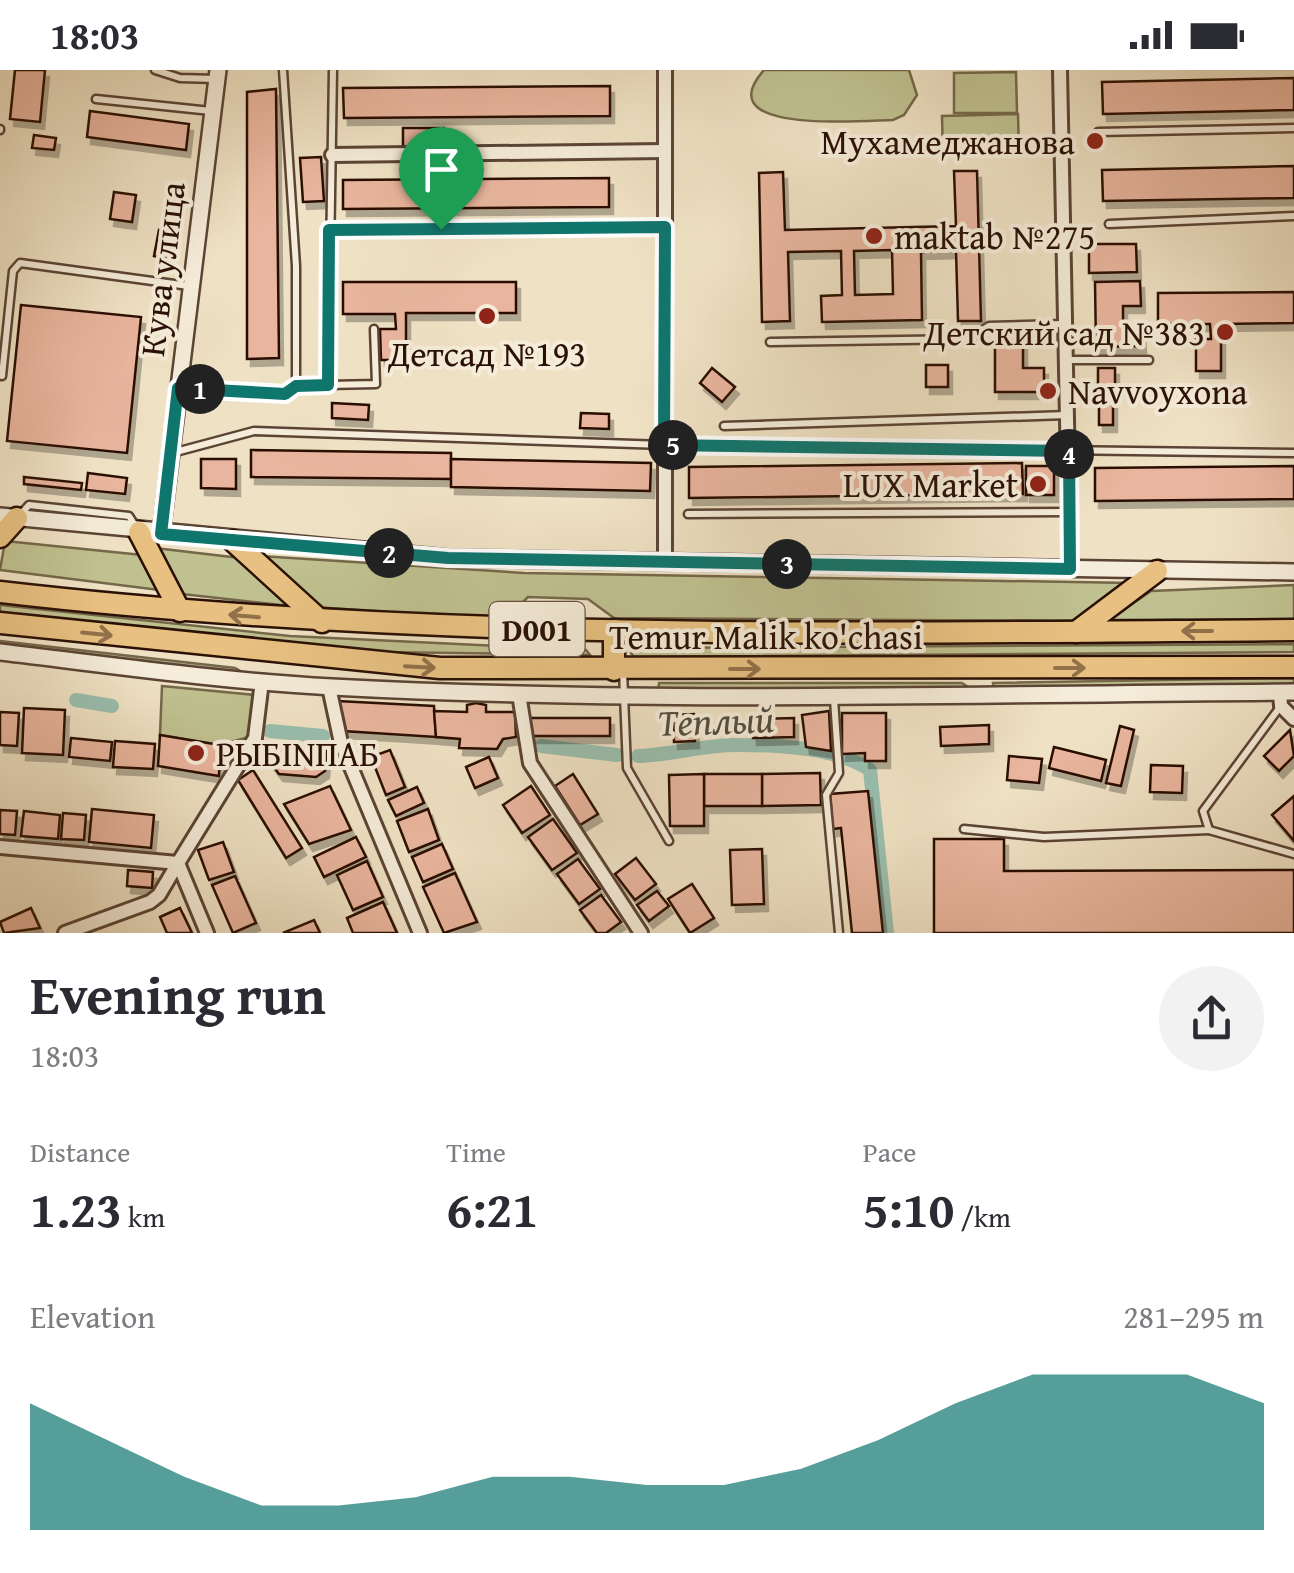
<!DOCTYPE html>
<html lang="en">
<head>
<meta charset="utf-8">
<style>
  :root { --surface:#fff; --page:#f2f2f3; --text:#2b2b33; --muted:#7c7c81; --accent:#0f766e }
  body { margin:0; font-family:"Gentium Book Plus",serif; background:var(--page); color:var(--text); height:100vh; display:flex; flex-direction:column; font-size:38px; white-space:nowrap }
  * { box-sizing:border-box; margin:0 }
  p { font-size:32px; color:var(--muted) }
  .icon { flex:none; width:55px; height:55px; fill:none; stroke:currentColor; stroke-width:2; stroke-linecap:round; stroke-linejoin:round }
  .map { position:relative; height:863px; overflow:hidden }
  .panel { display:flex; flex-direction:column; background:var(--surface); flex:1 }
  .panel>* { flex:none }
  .pin { position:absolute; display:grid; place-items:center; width:85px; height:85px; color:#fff; margin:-102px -42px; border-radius:50% 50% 50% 0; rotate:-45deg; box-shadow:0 0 10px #0007 }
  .pin .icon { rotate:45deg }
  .km { position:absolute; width:50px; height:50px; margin:-25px; border-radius:50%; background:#222; color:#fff; font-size:28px; line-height:50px; text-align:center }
  .round { display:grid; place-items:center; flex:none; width:105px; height:105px; border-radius:52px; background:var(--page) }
  .head { display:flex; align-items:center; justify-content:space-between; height:170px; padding:0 30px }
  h1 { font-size:55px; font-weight:600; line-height:75px }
  .figures { display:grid; grid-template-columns:repeat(3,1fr); gap:15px; height:170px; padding:10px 30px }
  .figures div { display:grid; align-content:center }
  .figures b { font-size:50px; font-weight:600 }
  .figures small { font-size:28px; font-weight:400 }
  .figures p { font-size:28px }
  .chart { height:280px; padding:20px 30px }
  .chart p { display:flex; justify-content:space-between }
  .chart svg { width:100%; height:180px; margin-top:10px; fill:var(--accent); opacity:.7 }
  .status { display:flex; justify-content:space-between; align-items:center; height:70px; padding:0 50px; background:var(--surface); direction:ltr }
  .status svg { height:28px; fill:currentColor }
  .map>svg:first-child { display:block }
  .green { fill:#c0c190; stroke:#75684a; stroke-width:2.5 }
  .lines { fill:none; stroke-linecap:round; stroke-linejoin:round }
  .canal { stroke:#9abfaf; stroke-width:14 }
  .building { fill:#e9b59e; stroke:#2a1005; stroke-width:2.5; fill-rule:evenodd; filter:url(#shadow) }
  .service-casing { stroke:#5b4435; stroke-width:11 }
  .minor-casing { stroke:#5b4435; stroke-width:18 }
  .tertiary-casing { stroke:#5b4435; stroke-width:20 }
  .trunk-casing { stroke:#2a1005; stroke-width:25 }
  .service { stroke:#f5ecd9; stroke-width:6 }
  .minor { stroke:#f5ecd9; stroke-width:12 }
  .tertiary { stroke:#f5ecd9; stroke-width:15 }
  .trunk { stroke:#e8c182; stroke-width:20 }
  .oneway { stroke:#92714a }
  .route-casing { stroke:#fff; stroke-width:20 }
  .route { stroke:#0f766e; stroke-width:12 }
  .poi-dot { fill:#8f2418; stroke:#f5ecd9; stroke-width:4 }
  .labels { text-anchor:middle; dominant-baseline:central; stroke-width:8; stroke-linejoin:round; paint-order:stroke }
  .shield { fill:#f5ecd9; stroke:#675245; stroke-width:2.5 }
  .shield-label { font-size:32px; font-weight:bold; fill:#2a1005 }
  .poi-label { font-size:35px; fill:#2a1005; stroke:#f5ecd9; text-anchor:end }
  .street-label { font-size:35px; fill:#2a1005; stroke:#f5ecd9 }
  .water-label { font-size:38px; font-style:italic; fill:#514d40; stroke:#f5ecd9 }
</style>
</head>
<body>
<div class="status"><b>18:03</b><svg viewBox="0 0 49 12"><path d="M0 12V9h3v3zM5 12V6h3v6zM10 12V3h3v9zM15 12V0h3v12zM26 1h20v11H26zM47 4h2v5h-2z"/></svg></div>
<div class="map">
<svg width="1294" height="863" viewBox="0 0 1294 863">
  <defs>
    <filter id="shadow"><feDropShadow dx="4" dy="7" stdDeviation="0" flood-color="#0004"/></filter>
  </defs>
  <rect width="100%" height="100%" fill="#efe2c4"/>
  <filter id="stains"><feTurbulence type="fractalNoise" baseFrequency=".002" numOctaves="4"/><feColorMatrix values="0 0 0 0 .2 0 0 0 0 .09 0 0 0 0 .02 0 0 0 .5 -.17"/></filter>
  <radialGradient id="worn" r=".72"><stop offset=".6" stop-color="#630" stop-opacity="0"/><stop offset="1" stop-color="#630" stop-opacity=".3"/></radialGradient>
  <g class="green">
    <path d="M764,0H909L917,25L904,45L893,50C868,50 705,66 764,0Z"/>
    <path d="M1016,2L1017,43H954V3Z"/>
    <path d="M1018,44L1019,84L943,86L942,46Z"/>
    <path d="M5,471L142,485L159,520L0,500Z"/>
    <path d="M155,478L240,488L290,536L182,524Z"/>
    <path d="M260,486L524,503L1130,513L1074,551L614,548L588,529L528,527L504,550L314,537Z"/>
    <path d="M1294,515V550H1109L1151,521Z"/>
    <path d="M0,535L290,566L586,580L590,585L381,582L0,545Z"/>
    <path d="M0,571L235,598L249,606L0,578Z"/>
    <path d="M1294,574V582L634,587L631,583L634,578Z"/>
    <path d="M1294,608V617L994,621L993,613Z"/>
    <path d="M659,613H962L971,619L658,621Z"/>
    <path d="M162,616L255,625L249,667L220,675L160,665Z"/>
  </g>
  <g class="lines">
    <g class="canal">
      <path d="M76,630L112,636"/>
      <path d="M270,661L323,666"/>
      <path d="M541,676L617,685"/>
      <path d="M638,686C672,685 706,674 740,675C778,675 838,678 870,700L887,863"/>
    </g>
  </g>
  <g class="building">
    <path d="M15,0H45L40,52L10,49Z"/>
    <path d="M1294,8V40L1103,44L1102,12Z"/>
    <path d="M610,16V46L344,48L343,18Z"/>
    <path d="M276,19L279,288L247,289V22Z"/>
    <path d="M90,41L189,54L186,80L87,67Z"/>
    <rect x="403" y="58" width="41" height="20"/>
    <path d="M34,65L56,68L54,80L32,78Z"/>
    <path d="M321,87L324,131L303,132L300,88Z"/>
    <path d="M1294,96V128L1103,131L1102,100Z"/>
    <path d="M954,101H977L981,251H958L956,181L921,182L922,250L822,252L821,226L842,225L841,181L788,182L790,251L762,252L759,103L783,102L785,160L956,156ZM892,180L893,224L855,225L854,181Z"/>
    <path d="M609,108V137L343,139V110Z"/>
    <path d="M114,122L136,125L132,152L110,149Z"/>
    <path d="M159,160L173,162L168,189L154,186Z"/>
    <path d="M1089,174H1136L1137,202L1089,203Z"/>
    <path d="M1140,211L1141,236H1123V256H1141L1142,276L1096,277L1095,212Z"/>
    <path d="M343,212H516V243H406V290H381L380,259H396L395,244H343Z"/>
    <path d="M1294,222V253L1221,254V301H1196V269H1211L1210,254H1158V223Z"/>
    <path d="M21,235L141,247L127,383L7,371Z"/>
    <path d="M995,259H1023V298H1044V322H995Z"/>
    <rect x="926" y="295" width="22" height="22"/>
    <path d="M712,298L735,317L722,332L700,313Z"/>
    <rect x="1098" y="298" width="17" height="20"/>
    <path d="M1113,332V355H1099V333Z"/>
    <path d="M332,333L369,335L368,350L332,348Z"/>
    <path d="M581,343L609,344V359L580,358Z"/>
    <path d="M251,380L451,383V409L251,407Z"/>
    <path d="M201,389H236V419L201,418Z"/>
    <path d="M451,389L651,393L650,421L451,417Z"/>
    <path d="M1022,393L1023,424L689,428V397Z"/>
    <rect x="1026" y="396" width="28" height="29"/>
    <path d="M1294,396V429L1095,431V398Z"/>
    <path d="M88,403L127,408L125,424L86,420Z"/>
    <path d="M24,407L82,413L81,420L24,414Z"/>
    <path d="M337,631L434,636L436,667L343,661Z"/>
    <path d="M476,633L486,635V642H515L516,667L503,669L497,679L459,678L460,669L436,667L434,641L467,642V635Z"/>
    <path d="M24,638L65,640L63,685L22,683Z"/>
    <path d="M829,641L831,681L806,677L802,645Z"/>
    <path d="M0,642L19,643L17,676L0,675Z"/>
    <path d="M842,643H886V691H865V683L842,684Z"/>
    <path d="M694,644L695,671L674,672L673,645Z"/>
    <rect x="529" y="648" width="81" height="18"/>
    <path d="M794,648V667L753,668L752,649Z"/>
    <path d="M989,655V674L941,676L940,657Z"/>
    <path d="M1120,656L1134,660L1121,716L1106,713Z"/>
    <path d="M1290,660L1294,686L1279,701L1264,686Z"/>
    <path d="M160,665L220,675L219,706L158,696Z"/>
    <path d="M71,668L112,672L110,691L69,687Z"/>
    <path d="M115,671L155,674L153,699L113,697Z"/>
    <path d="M279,676L327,678L325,701L316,707L279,704L270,692L273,679Z"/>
    <path d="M1054,677L1106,690L1101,711L1049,698Z"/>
    <path d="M390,680L405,717L386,725L371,687Z"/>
    <path d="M1009,686L1042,689L1039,713L1007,710Z"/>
    <path d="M489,687L498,708L475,718L466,697Z"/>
    <path d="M1151,695L1183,696L1182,723L1150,722Z"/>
    <path d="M253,700L302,778L286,788L238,710Z"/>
    <path d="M820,703L821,735L762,736V704Z"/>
    <path d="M573,704L598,744L580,755L555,716Z"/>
    <rect x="704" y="704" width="58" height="32"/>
    <path d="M704,704V756H670L669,705Z"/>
    <path d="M330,716L351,760L309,774L284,734Z"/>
    <path d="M531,716L550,745L522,763L503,735Z"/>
    <path d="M417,717L424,733L396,746L388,730Z"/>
    <path d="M868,721L883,863H852L841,758L833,759L830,724Z"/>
    <path d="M1294,726V771L1272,745Z"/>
    <path d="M92,739L154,745L151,778L89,772Z"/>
    <path d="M428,739L439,770L409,782L397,751Z"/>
    <path d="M0,740L17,741L15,765L0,764Z"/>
    <path d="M24,741L60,745L58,769L21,766Z"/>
    <path d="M63,743L86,745L84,770L61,769Z"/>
    <path d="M553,749L577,783L552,800L528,767Z"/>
    <path d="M356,767L366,787L324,807L314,787Z"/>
    <path d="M934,769H1004V801L1294,800V863H934Z"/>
    <path d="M223,772L234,802L209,810L198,780Z"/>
    <path d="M442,774L453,799L423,812L412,787Z"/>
    <path d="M762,779L764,834L732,835L730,780Z"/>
    <path d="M636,788L656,814L635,830L615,804Z"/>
    <path d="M578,789L600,819L579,834L557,804Z"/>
    <path d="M367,791L383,827L353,840L337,805Z"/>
    <path d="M128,800L153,802L152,818L127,816Z"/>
    <path d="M455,803L477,852L444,863L423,817Z"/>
    <path d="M235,806L256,853L233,863L212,815Z"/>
    <path d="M692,814L714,848L690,863L668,829Z"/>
    <path d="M657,821L669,836L649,851L637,835Z"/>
    <path d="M601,825L621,852L606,863H597L580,840Z"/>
    <path d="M383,832L397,863H353L347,848Z"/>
    <path d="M31,838L40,858L4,863L0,852Z"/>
    <path d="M180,838L192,863H167L160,847Z"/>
    <path d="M314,850L320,863H283Z"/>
  </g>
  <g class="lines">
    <defs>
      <g id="service">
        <path d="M155,0L180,8L216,9"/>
        <path d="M96,29L211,41"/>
        <path d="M0,59V60"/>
        <path d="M1098,62L1294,58"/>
        <path d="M1109,154L1294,146"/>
        <path d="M770,272L969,269L989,256L1065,254"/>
        <path d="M1068,290H1149"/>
        <path d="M2,306L13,201L20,193L189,216"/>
        <path d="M328,315L376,314L374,259"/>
        <path d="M296,316L328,315L333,0"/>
        <path d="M180,317L285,324L296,316V196L283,0"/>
        <path d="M724,356L1067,345"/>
        <path d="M172,383L254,361L664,375L1294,383"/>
        <path d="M688,444L1067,442"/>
        <path d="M20,445L29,435L129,446L136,457"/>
        <path d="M623,601L627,698L669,771"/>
        <path d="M834,629L839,703L826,725L839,863"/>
        <path d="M964,759L1044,767L1209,760L1203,741L1280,637"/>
        <path d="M1209,760L1294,784"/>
      </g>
      <g id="minor">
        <path d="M665,0V492"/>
        <path d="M1060,0L1070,499"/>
        <path d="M332,85L665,81"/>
        <path d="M329,160L665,157"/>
        <path d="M329,617L341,673L420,863"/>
        <path d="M1280,623L1281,636L1294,649"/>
        <path d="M519,624L530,693L641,863"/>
        <path d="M0,777L178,793L159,825L150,832L65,863"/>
        <path d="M207,863L178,793L255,668L262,611"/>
      </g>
      <g id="tertiary">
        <path d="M0,446L448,488L1294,502"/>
        <path d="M161,464L218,0"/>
        <path d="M0,582C110,595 221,611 332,617C652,634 973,624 1294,622"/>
      </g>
      <g id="trunk">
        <path d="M139,462L180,541"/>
        <path d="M0,467L17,448"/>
        <path d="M233,471L322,552"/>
        <path d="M0,522C429,572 862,563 1294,560"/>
        <path d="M0,553L440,598L1294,597"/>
        <path d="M1076,562L1157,501"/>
        <path d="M614,600V560"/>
      </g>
    </defs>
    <use href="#service" class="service-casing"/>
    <use href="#minor" class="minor-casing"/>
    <use href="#tertiary" class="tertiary-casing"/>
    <use href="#trunk" class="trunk-casing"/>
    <use href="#service" class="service"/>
    <use href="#minor" class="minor"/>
    <use href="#tertiary" class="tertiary"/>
    <use href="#trunk" class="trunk"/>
  </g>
  <defs><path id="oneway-shaft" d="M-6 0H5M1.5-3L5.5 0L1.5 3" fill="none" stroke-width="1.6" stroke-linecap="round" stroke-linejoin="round" transform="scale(2.5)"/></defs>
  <g class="oneway">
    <use href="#oneway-shaft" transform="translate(244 546) rotate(-175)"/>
    <use href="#oneway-shaft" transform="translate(1197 561) rotate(180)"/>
    <use href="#oneway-shaft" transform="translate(97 564) rotate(6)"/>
    <use href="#oneway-shaft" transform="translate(420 597) rotate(3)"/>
    <use href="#oneway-shaft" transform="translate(1070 598)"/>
    <use href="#oneway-shaft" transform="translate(745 599)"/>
  </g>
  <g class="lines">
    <defs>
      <path id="route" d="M665,157L664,375L1069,381L1070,499L448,488L161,464L178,318L285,324L296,316L328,315L329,160Z"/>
    </defs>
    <use href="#route" class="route-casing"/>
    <use href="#route" class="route"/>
  </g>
  <g class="poi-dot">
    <circle cx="1095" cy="71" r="10"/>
    <circle cx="874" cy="166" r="10"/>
    <circle cx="487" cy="246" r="10"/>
    <circle cx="1225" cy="262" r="10"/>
    <circle cx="1048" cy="321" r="10"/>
    <circle cx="1038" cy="414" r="10"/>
    <circle cx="196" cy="683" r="10"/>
  </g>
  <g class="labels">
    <rect class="shield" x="489.5" y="532" width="95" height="54" rx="8"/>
    <g class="shield-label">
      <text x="537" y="559">D001</text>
    </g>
    <g class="poi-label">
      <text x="1075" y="71">Мухамеджанова</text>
      <text x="894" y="166" text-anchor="start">maktab №275</text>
      <text x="1205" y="262">Детский сад №383</text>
      <text x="487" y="283" text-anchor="middle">Детсад №193</text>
      <text x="1068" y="321" text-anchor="start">Navvoyxona</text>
      <text x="1018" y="414">LUX Market</text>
      <text x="216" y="683" text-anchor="start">РЫБINПАБ</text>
    </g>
    <g class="street-label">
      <text transform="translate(162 199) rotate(-83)">Кува улица</text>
      <text x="766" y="566">Temur Malik ko'chasi</text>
    </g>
    <g class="water-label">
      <text transform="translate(716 650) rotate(-2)">Теплый</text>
    </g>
  </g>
  <rect width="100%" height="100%" filter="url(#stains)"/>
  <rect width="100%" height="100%" fill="url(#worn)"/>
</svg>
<div class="pin" style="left:441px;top:159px;background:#1e9e55"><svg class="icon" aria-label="arrive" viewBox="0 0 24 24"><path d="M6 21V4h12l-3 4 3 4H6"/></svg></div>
<b class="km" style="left:200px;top:319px">1</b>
<b class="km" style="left:389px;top:483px">2</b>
<b class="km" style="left:787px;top:494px">3</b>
<b class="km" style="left:1069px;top:384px">4</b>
<b class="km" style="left:673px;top:375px">5</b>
</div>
<section class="panel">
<div class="head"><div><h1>Evening run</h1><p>18:03</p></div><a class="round"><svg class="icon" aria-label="share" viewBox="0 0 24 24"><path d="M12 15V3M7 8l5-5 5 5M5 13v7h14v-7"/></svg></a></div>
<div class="figures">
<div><p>Distance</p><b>1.23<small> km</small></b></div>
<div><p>Time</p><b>6:21</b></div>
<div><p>Pace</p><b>5:10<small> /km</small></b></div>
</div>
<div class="chart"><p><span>Elevation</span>281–295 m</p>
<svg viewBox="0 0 160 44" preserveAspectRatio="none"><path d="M0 44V13L10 22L20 31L30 38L40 38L50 36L60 31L70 31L80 33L90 33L100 29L110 22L120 13L130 6L140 6L150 6L160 13V44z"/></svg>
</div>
</section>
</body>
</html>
